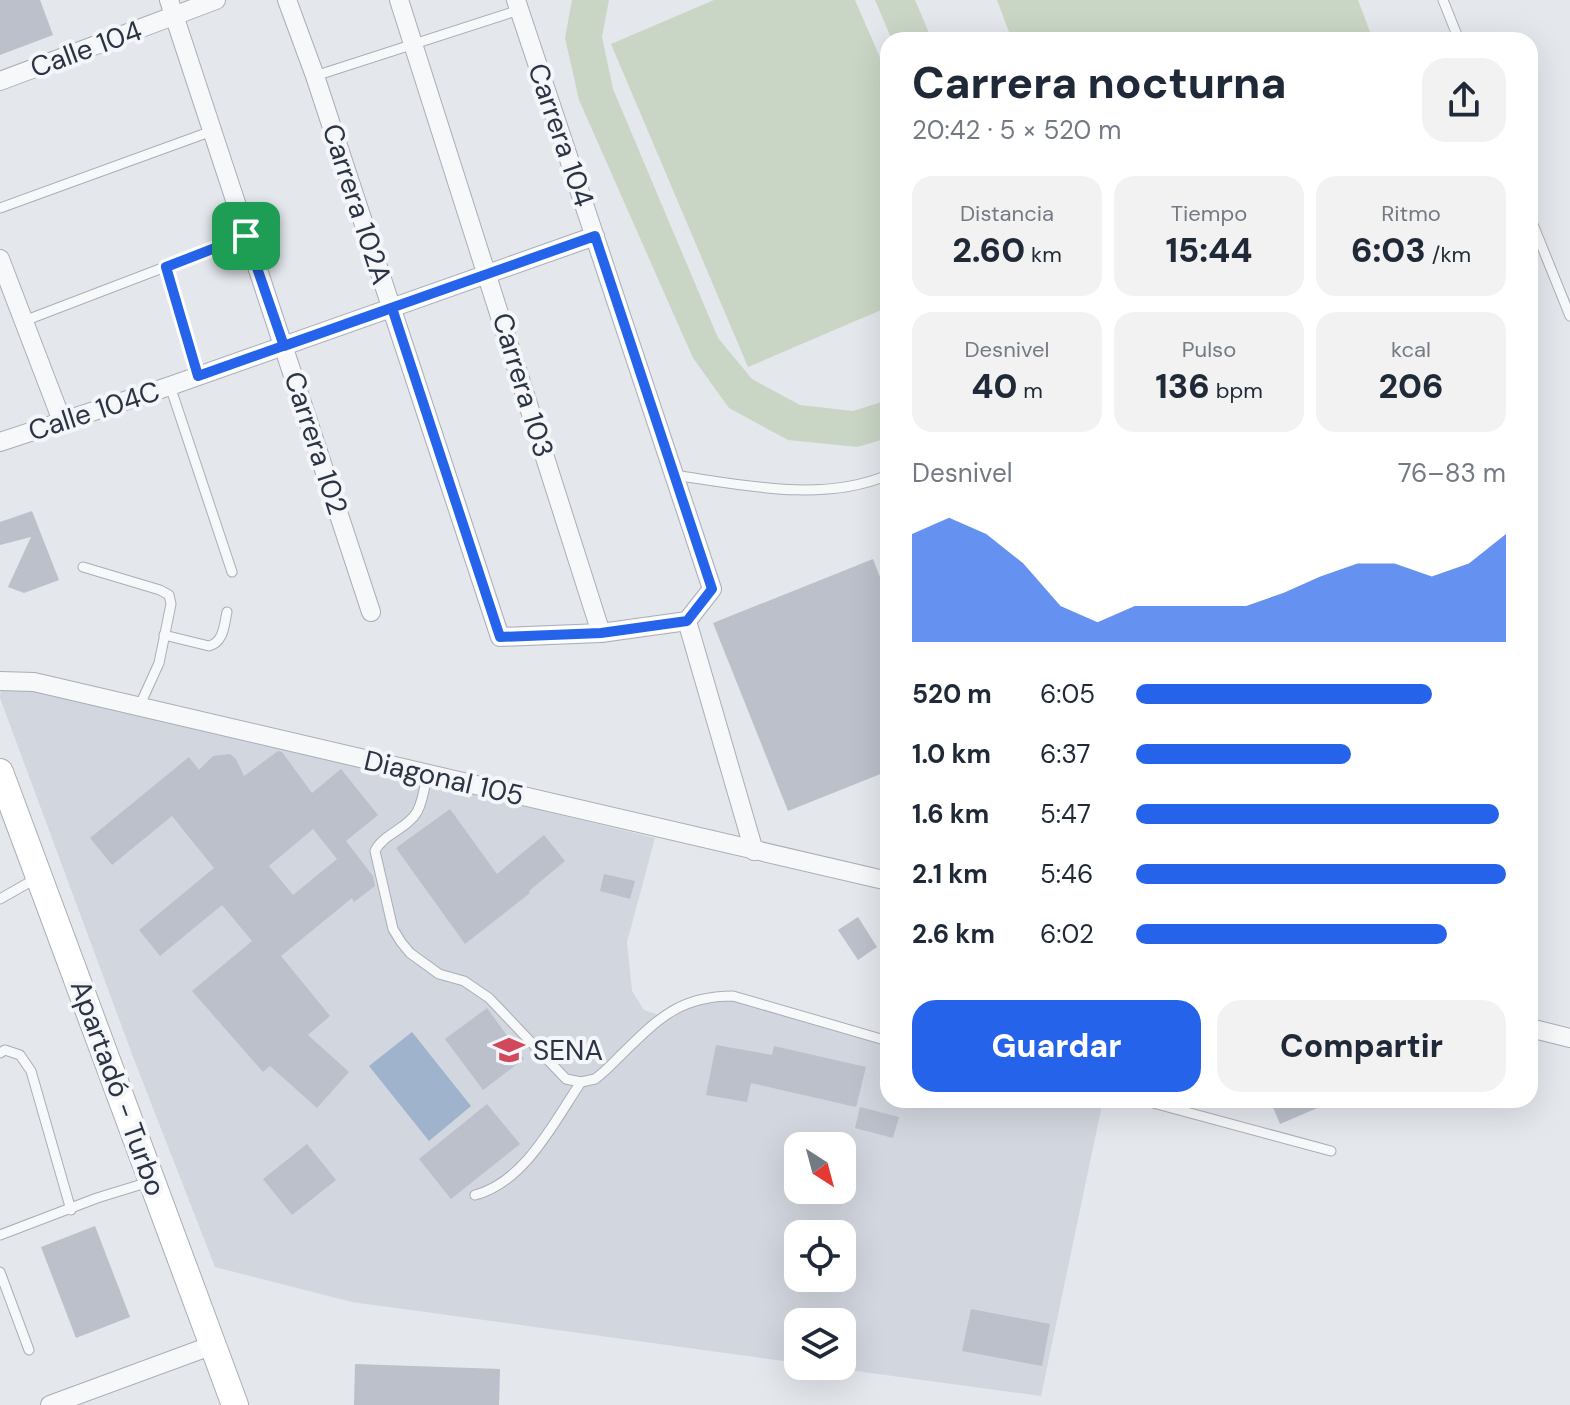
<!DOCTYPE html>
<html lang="es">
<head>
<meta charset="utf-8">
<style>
  :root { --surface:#fff; --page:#f2f2f3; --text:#1f2937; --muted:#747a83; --accent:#2563eb }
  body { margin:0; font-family:"DM Sans",sans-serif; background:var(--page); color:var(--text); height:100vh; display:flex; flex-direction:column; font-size:30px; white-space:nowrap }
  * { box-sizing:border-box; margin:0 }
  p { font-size:26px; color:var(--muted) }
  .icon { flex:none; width:44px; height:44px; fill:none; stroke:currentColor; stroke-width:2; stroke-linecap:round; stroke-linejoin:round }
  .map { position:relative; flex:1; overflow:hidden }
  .details { position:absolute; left:880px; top:32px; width:658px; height:1076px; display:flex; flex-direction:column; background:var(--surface); border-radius:24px; box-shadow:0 8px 32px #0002 }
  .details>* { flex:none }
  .needle { width:52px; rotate:144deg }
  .buttons { position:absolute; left:784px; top:1132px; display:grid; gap:16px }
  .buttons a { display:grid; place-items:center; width:72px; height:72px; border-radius:16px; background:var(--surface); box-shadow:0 8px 32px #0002; font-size:40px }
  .pin { position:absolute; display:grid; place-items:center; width:68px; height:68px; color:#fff; margin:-34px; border-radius:16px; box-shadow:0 4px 12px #0006 }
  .round { display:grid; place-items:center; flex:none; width:84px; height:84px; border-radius:24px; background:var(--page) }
  .headline { display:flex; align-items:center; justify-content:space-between; height:136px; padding:0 32px }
  h1 { font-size:44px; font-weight:800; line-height:60px }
  .stats { display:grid; grid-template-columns:repeat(3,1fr); gap:12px; height:136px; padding:8px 32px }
  .stats div { display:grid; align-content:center; border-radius:20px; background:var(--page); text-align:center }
  .stats b { font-size:34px; font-weight:800 }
  .stats small { font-size:22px; font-weight:400 }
  .stats p { font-size:22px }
  .chart { height:224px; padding:16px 32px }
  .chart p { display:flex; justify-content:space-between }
  .chart svg { width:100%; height:144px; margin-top:8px; fill:var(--accent); opacity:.7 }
  .primary-button { display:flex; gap:16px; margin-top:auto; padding:16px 32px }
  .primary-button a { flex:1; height:92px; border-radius:24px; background:var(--accent); color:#fff; font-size:32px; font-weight:800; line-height:92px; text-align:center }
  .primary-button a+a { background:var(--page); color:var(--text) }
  ul { padding:0 32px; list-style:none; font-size:26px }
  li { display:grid; grid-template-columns:128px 96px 1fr; align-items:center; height:60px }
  li i { height:20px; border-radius:10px; background:var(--accent) }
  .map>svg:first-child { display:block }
  .built { fill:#d2d6de; fill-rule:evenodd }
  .green { fill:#c9d6c5 }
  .water { fill:#9fb4cc }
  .building { fill:#bbc0ca; fill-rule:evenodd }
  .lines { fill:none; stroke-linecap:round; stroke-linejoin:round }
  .service-casing { stroke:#a9aeb7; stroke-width:11 }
  .minor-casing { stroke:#a9aeb7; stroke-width:20 }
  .secondary-casing { stroke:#a9aeb7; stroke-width:28 }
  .path { stroke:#c2c5cb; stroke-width:4; stroke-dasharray:6 6; stroke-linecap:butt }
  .service { stroke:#f7f8fa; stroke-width:9 }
  .minor { stroke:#f7f8fa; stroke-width:18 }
  .secondary { stroke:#fff; stroke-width:26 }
  .route-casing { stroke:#fff; stroke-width:16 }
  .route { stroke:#2563eb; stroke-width:10 }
  .labels { text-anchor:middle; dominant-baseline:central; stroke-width:8; stroke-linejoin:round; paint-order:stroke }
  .street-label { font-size:28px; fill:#2b3445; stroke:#f4f6f9 }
  .poi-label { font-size:28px; fill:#2b3445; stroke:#f4f6f9; text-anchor:start }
</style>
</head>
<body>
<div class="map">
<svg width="1570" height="1405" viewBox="0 0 1570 1405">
  <rect width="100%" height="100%" fill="#e4e7ec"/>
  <path class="built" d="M17,683L655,838L627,942L632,991L644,1010L659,1015L724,995L888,1038V1100H1103L1041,1396L819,1366H842V1322H798V1363L352,1302L215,1267L135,1062L0,698L1,689ZM798,1146H842V1190H798ZM798,1234H842V1278H798Z"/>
  <g class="green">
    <path d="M572,0H609L602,37L613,89L718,338L752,379L800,405L853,411L888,400V438L857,447L788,440L729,408L693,358L579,100L565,38Z"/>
    <path d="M714,0H855L888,76V307L748,367L611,44Z"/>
    <path d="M875,0H915L932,40H892Z"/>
    <path d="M997,0H1358L1373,40H1012Z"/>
  </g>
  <path class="water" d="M412,1032L471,1106L429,1141L369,1066Z"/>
  <g class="building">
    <path d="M0,0H40L53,35L0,55Z"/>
    <path d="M32,511L59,580L24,593L8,587L31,537L0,545V522Z"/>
    <path d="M873,559L888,598V771L788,811L713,623Z"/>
    <path d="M278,751L282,752L312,793L341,769L378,815L346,841L373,876L375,886L354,902L352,898L281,956L330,1016L308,1035L349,1072L317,1108L270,1066L263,1072L192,991L252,941L222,905L160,956L139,930L214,868L172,816L112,865L90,838L189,757L199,770L213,756L230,754L236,759L244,776ZM313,829L337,859L293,895L269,866Z"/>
    <path d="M450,809L497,874L544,835L565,861L529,891L530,893L465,944L396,848Z"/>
    <path d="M604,874L635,881L630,899L600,891Z"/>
    <path d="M858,917L877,947L858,960L838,930Z"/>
    <path d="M487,1008L524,1059L483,1090L445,1039Z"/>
    <path d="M716,1045L772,1055L774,1046L866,1067L856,1107L751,1083L747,1102L706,1095Z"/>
    <path d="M1270,1100H1336L1280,1124Z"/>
    <path d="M487,1104L520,1144L451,1199L419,1159Z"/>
    <path d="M860,1107L899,1117L893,1138L855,1128Z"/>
    <path d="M307,1144L336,1180L292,1215L263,1179Z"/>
    <path d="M95,1226L130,1317L76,1338L41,1247Z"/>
    <path d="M971,1309L1050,1324L1042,1366L962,1351Z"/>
    <path d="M355,1364L500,1369L499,1405H354Z"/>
  </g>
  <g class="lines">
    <defs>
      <g id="service">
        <path d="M1443,0L1459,40"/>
        <path d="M315,76L519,10"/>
        <path d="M0,208L212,131"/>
        <path d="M1530,217L1570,316"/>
        <path d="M24,321L246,236"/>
        <path d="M170,386L232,572"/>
        <path d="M674,475C743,485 822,503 888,475"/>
        <path d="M83,567L160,590L169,595L171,604L159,663L139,707"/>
        <path d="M164,635L209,646C224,642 224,625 227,612"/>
        <path d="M427,774C425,786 423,801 417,812C407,829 383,834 375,851L393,929L401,942L410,953L439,974L464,981L489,998L566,1079L581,1082L595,1079C605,1072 614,1062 623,1053C659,1018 680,996 733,996L888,1041"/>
        <path d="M0,899L35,879"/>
        <path d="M0,1053L5,1050L20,1055L31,1071L71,1210"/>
        <path d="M1142,1100L1331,1151"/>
        <path d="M475,1195C525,1182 554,1122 581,1082"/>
        <path d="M0,1235L97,1198L149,1182"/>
        <path d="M0,1272L29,1350"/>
      </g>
      <g id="minor">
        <path d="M169,0L371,612"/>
        <path d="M287,0L315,76L500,637L601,633L687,621L712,589L516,0"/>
        <path d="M399,0L601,633"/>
        <path d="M0,81L216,0"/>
        <path d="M0,259L62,421"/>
        <path d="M0,442L170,386L595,236"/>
        <path d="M687,621L754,851"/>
        <path d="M0,681L34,682L888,881"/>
        <path d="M1530,1028L1570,1038"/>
        <path d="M50,1405L213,1345"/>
      </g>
      <path id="secondary" d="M0,772L235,1405"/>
    </defs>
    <use href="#service" class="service-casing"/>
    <use href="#minor" class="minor-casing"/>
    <use href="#secondary" class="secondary-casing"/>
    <path class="path" d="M171,282L193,358"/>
    <use href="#service" class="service"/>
    <use href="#minor" class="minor"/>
    <use href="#secondary" class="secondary"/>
  </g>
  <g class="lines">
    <defs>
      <path id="route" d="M246,236L284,346L392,308L500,637L601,633L687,621L712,589L595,236L198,376L166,267L246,236"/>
    </defs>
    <use href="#route" class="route-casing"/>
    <use href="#route" class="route"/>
  </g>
  <defs>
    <symbol id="university-bare" viewBox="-9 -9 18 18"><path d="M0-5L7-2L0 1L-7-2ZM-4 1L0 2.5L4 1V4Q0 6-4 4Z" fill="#d1495b" stroke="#f4f6f9" stroke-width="2.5" paint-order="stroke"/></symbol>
  </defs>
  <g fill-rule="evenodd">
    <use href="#university-bare" x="487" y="1028" width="44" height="44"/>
  </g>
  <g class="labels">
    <g class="street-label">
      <text transform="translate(86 49) rotate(-20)">Calle 104</text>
      <text transform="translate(561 135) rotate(71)">Carrera 104</text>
      <text transform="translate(357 204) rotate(72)">Carrera 102A</text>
      <text transform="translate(523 385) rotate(73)">Carrera 103</text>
      <text transform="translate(94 411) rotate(-18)">Calle 104C</text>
      <text transform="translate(316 443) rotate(72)">Carrera 102</text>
      <text transform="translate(444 778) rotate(13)">Diagonal 105</text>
      <text transform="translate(118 1088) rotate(70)">Apartadó - Turbo</text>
    </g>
    <g class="poi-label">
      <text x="533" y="1050">SENA</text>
    </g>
  </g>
</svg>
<div class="buttons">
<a><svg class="needle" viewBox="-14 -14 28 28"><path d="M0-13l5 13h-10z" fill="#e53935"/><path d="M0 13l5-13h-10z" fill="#747a83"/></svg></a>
<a><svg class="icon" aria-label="locate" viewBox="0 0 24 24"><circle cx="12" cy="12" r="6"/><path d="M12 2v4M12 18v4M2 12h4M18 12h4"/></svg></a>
<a><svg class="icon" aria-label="layers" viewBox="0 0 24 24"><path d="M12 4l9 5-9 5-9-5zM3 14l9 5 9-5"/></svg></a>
</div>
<div class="pin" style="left:246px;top:236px;background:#1e9e55"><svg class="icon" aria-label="arrive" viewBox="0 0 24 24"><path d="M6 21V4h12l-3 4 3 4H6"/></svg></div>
<section class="details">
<div class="headline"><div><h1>Carrera nocturna</h1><p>20:42 · 5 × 520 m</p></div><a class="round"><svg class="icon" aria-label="share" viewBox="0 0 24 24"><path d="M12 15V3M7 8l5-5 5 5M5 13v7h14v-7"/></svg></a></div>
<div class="stats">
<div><p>Distancia</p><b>2.60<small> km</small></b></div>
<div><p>Tiempo</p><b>15:44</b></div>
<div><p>Ritmo</p><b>6:03<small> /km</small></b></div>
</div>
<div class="stats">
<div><p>Desnivel</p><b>40<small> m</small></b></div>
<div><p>Pulso</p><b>136<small> bpm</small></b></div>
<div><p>kcal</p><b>206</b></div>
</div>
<div class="chart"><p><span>Desnivel</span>76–83 m</p>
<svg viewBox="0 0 160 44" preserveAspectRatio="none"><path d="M0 44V11L10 6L20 11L30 20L40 33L50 38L60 33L70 33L80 33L90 33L100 29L110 24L120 20L130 20L140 24L150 20L160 11V44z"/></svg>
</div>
<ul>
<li><b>520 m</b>6:05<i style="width:80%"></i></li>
<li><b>1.0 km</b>6:37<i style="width:58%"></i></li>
<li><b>1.6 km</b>5:47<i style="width:98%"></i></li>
<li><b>2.1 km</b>5:46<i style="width:100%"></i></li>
<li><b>2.6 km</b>6:02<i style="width:84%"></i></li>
</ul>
<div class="primary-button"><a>Guardar</a><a>Compartir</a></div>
</section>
</div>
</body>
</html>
